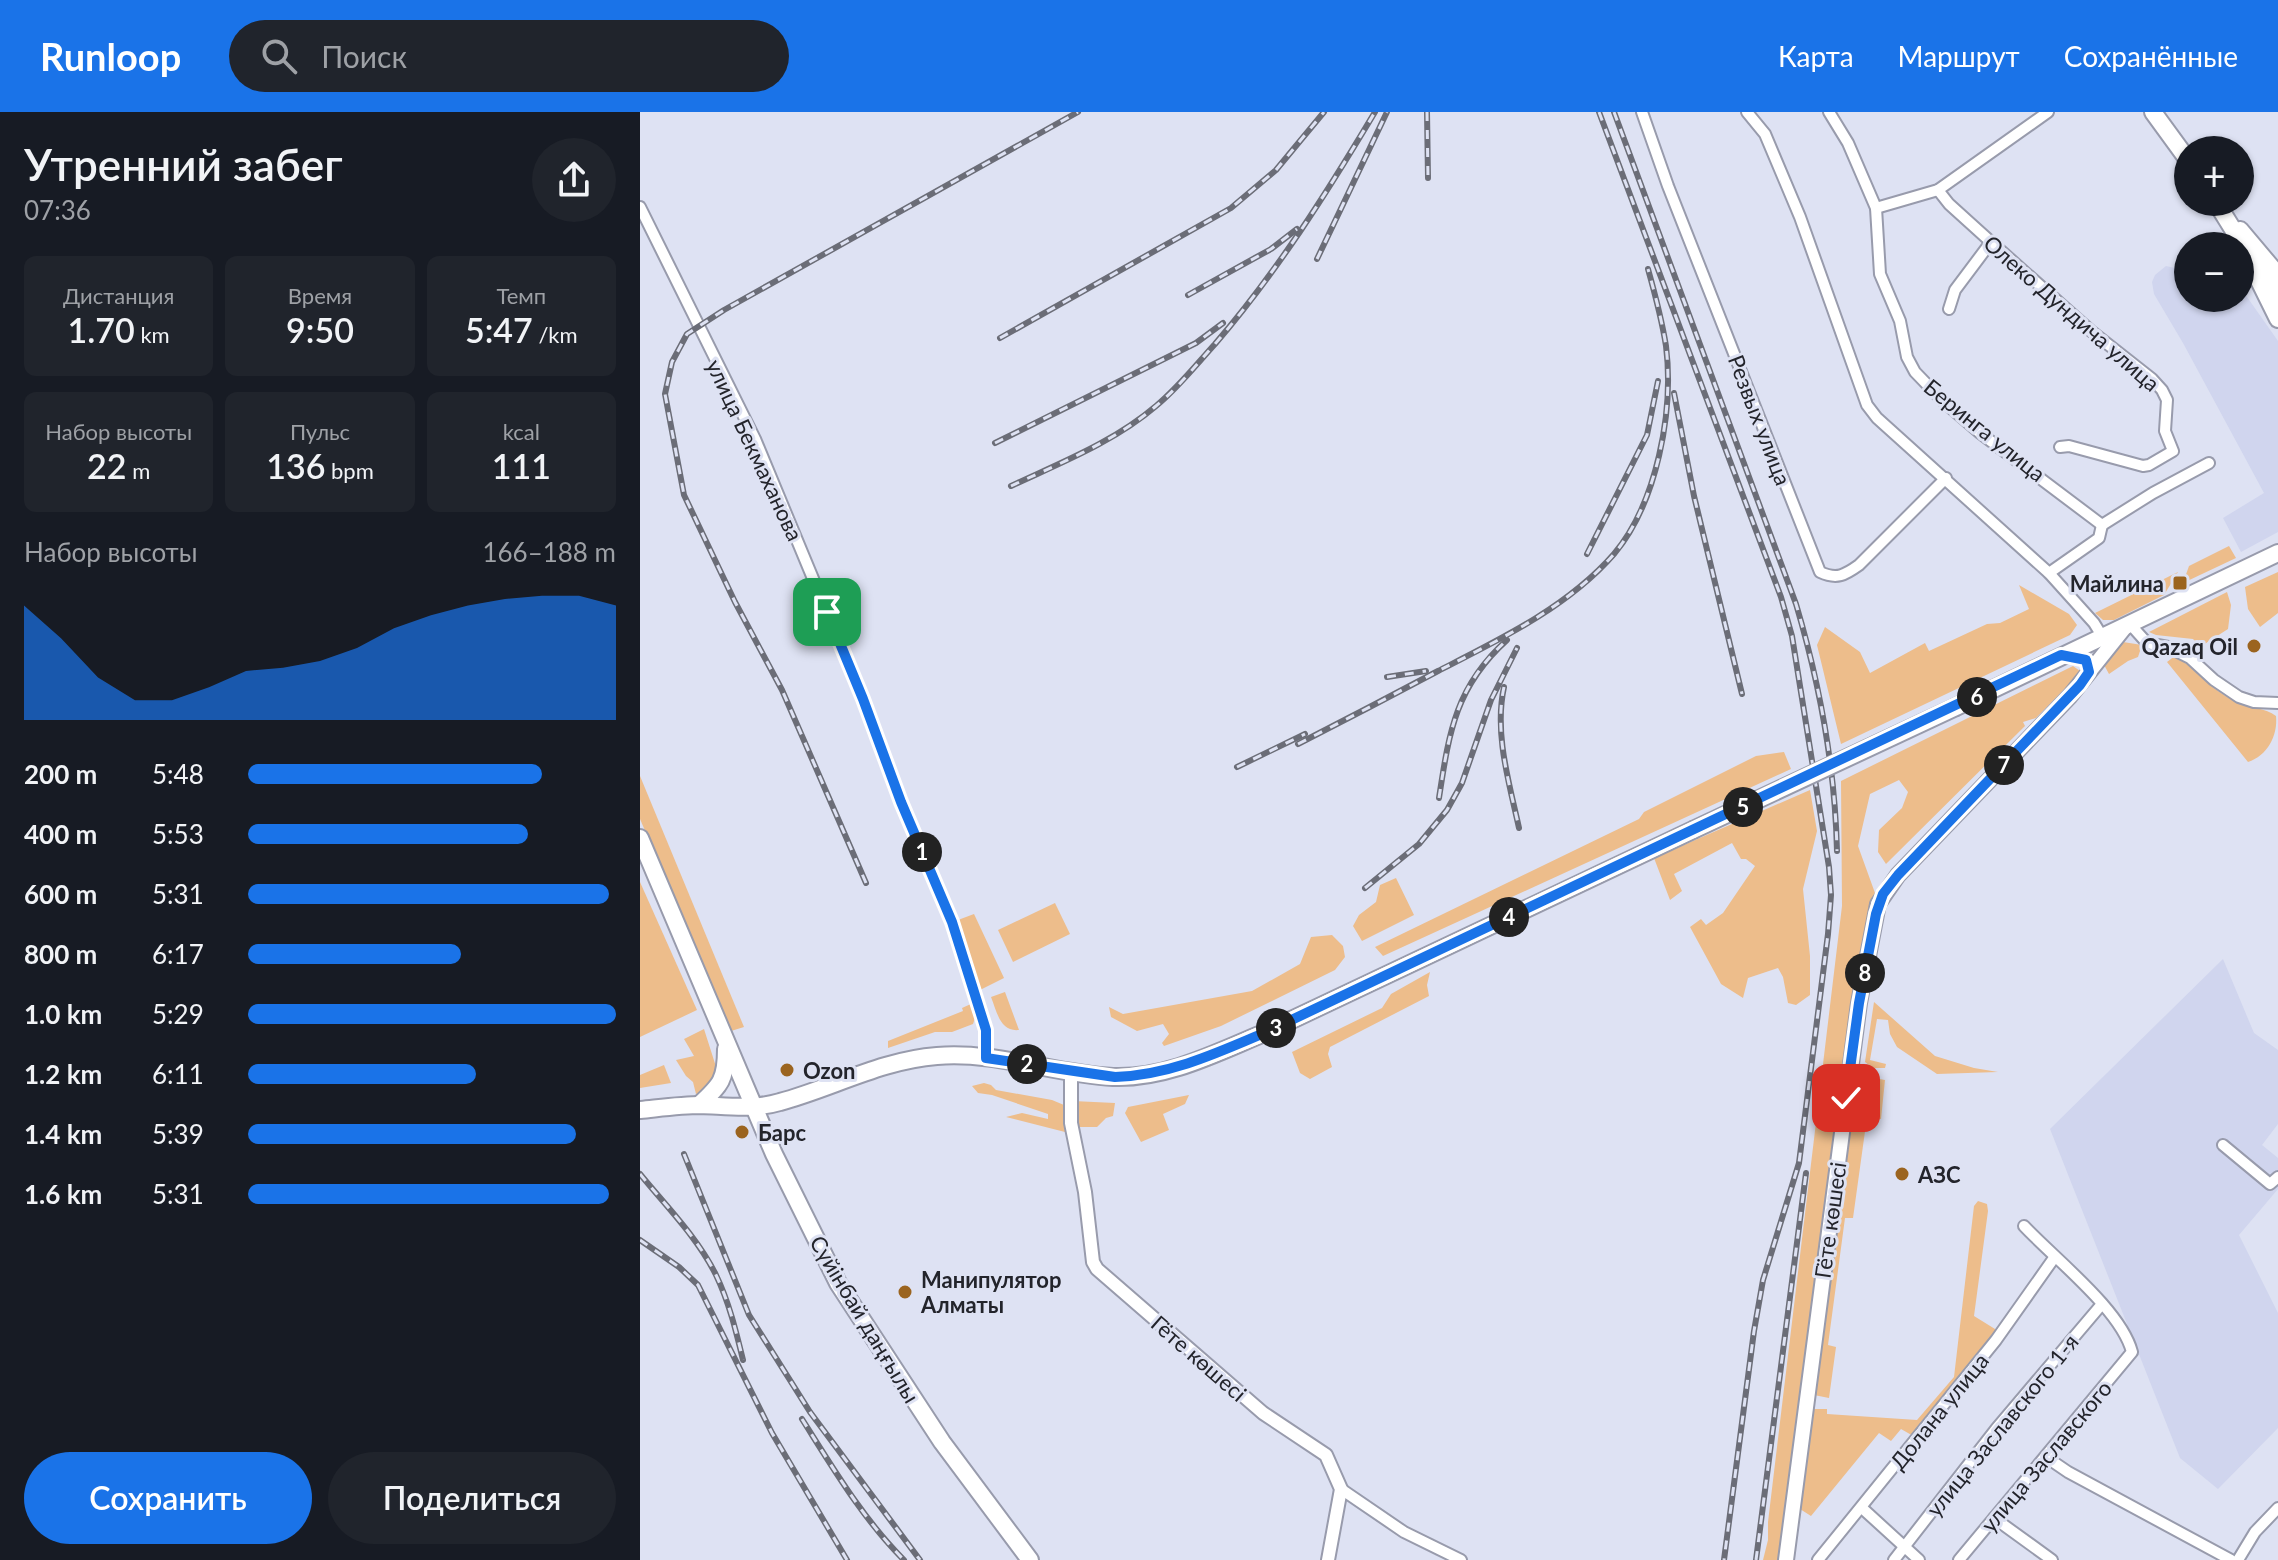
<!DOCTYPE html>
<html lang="ru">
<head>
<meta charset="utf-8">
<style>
  :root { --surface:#171b24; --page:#20242c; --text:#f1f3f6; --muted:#9ea1a6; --accent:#1a73e8 }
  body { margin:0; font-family:Lato,sans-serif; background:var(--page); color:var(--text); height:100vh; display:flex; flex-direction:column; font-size:30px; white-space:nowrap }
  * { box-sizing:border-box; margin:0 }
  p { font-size:26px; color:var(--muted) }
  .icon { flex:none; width:44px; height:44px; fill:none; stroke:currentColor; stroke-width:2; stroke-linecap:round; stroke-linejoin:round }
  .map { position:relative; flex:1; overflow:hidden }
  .sheet { display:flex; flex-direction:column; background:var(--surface); width:640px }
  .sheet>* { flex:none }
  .buttons { position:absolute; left:1534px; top:24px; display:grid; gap:16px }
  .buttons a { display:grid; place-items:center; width:80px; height:80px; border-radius:50%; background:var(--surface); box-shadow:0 2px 6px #0004; font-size:40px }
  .pin { position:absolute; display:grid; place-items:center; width:68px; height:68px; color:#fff; margin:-34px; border-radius:16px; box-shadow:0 4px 12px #0006 }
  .km { position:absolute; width:40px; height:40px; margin:-20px; border-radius:50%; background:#222; color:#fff; font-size:22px; line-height:40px; text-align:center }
  .round { display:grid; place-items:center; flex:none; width:84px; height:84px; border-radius:42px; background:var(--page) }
  .headline { display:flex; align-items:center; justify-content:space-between; height:136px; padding:0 24px }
  h1 { font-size:44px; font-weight:600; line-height:60px }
  .metrics { display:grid; grid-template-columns:repeat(3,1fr); gap:12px; height:136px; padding:8px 24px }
  .metrics div { display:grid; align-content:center; border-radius:12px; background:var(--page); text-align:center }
  .metrics b { font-size:34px; font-weight:600 }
  .metrics small { font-size:22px; font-weight:400 }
  .metrics p { font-size:22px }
  .chart { height:224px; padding:16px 24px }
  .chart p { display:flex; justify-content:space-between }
  .chart svg { width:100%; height:144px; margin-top:8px; fill:var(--accent); opacity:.7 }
  .primary-button { display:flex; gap:16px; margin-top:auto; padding:16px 24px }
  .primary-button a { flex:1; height:92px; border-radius:48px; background:var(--accent); color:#fff; font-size:32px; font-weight:600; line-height:92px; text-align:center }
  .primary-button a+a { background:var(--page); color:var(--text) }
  ul { padding:0 24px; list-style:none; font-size:26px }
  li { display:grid; grid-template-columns:128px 96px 1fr; align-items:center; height:60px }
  li i { height:20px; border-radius:10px; background:var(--accent) }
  header { display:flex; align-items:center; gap:48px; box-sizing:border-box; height:112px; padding:0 40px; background:var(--accent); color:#fff }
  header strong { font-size:38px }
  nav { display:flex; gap:44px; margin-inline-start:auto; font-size:28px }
  .search { width:560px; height:72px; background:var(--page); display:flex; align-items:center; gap:20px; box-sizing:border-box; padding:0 28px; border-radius:44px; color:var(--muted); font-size:30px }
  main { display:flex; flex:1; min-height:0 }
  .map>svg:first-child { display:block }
  .built { fill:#d0d5ee }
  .green { fill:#edbd8b }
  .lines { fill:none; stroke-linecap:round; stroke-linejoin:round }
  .minor-casing { stroke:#989bac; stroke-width:14 }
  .tertiary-casing { stroke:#989bac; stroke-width:16 }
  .secondary-casing { stroke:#989bac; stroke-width:18 }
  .primary-casing { stroke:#989bac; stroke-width:20 }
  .minor { stroke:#fff; stroke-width:10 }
  .tertiary { stroke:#fff; stroke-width:12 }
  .secondary { stroke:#fff; stroke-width:14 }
  .primary { stroke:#fff; stroke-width:16 }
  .rail-casing { stroke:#6b6d77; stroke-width:6 }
  .rail { stroke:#dee2f3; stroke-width:3; stroke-dasharray:9; stroke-linecap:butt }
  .primary-bridge-casing { stroke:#989bac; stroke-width:20; stroke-linecap:butt }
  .primary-bridge { stroke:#fff; stroke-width:16 }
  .route-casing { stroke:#fff; stroke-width:16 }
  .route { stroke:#1a73e8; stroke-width:10 }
  .poi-dot { fill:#9b641f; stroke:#dee2f3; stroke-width:3 }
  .labels { text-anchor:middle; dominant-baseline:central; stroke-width:6; stroke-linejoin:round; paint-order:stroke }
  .street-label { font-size:22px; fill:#23242b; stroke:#dee2f3 }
  .poi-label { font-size:22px; font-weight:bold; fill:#23242b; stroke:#dee2f3; text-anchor:start }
</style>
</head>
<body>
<header>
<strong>Runloop</strong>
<div class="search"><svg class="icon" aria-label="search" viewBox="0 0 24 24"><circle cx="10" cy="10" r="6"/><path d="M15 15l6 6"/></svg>Поиск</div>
<nav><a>Карта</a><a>Маршрут</a><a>Сохранённые</a></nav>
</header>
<main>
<section class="sheet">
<div class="headline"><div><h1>Утренний забег</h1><p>07:36</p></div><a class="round"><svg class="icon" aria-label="share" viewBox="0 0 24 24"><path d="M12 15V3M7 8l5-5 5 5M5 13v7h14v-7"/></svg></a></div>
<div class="metrics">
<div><p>Дистанция</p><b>1.70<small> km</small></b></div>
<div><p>Время</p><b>9:50</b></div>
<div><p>Темп</p><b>5:47<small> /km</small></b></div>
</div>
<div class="metrics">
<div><p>Набор высоты</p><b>22<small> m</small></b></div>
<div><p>Пульс</p><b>136<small> bpm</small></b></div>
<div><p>kcal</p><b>111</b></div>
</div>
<div class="chart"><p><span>Набор высоты</span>166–188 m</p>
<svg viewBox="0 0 160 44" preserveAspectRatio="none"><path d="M0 44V9L10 19L20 31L30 38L40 38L50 34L60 29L70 28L80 26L90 22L100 16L110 12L120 9L130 7L140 6L150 6L160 9V44z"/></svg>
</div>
<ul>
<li><b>200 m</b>5:48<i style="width:80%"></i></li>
<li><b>400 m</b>5:53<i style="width:76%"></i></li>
<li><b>600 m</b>5:31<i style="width:98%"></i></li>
<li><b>800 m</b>6:17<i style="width:58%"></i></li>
<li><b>1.0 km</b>5:29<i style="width:100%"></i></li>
<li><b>1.2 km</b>6:11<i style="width:62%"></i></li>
<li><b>1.4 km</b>5:39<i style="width:89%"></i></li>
<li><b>1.6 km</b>5:31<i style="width:98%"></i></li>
</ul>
<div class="primary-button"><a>Сохранить</a><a>Поделиться</a></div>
</section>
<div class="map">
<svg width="1638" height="1448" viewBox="0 0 1638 1448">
  <rect width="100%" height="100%" fill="#dee2f3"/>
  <g class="built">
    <path d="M1526,154L1548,159V186H1600V175L1638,229V420L1601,440L1583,406L1624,381L1543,231L1514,182L1512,170L1515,163Z"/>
    <path d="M1583,847L1614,921L1638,938V1012L1622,1033L1638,1046V1077L1599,1123L1638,1201V1316L1578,1377L1540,1346L1410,1017Z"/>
  </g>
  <g class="green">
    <path d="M1589,434L1596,446L1543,471L1549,454Z"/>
    <path d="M1538,460L1524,483L1474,508H1463L1455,501Z"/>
    <path d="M1638,460V501L1620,515L1608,497L1605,475Z"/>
    <path d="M1379,473L1429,502L1437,513L1430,523L1201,632L1177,533L1185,515L1220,540L1230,561L1285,531L1289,539L1347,512L1360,511L1389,497Z"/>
    <path d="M1587,480L1591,493L1588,517L1560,535L1553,527L1516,523L1509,520Z"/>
    <path d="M1483,530L1502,533L1498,545L1488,549L1469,562L1463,551Z"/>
    <path d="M1536,543C1556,559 1575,581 1599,591C1612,596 1625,596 1636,604C1638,624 1627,644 1608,650L1527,550Z"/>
    <path d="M1433,554L1440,559L1439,562L1396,606L1383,610L1385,614L1246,752L1238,740L1239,718L1262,696L1268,680L1259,668L1230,682L1218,734L1235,781L1139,1448H1123L1128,1428V1410L1202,794L1201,669Z"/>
    <path d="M1144,640L1151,657L743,844L735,835L999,707L1004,700L1116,644Z"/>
    <path d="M0,664L104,915L91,919L0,707Z"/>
    <path d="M1170,678L1177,719L1163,777L1170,844V883L1156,893L1148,891L1143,865L1138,856L1108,866L1103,886L1081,872L1050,815L1061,807L1066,813L1083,801L1115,754L1106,747H1101L1092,731L1034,762L1042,779L1030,788L1014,746Z"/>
    <path d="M756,766L774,803L722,829L713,814L719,803L736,790L740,773Z"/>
    <path d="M0,770L57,898L0,925Z"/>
    <path d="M415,791L430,822L373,850L358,818Z"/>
    <path d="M334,802L364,866L340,878L324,838L318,808Z"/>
    <path d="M692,823L703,834L705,845L695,858L581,914L524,934L522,931L529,922L523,912L497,919L471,905L469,895L483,902L612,879L660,852L671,825Z"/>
    <path d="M790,860L787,873L789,884L690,935L688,942L692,955L670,967L660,961L652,940L742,896L751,882Z"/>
    <path d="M365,880L379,918C360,920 357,900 351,885Z"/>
    <path d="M1234,890L1295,944L1334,956L1358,960L1297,962L1257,935L1250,922L1248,908L1237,907L1230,948L1246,952L1245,956H1235L1234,966L1245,968L1241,1007L1227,1005L1213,1106H1205L1188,1233L1196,1235L1189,1286L1174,1283L1216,971L1226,972L1229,953L1225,950Z"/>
    <path d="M333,891L336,903L333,912L312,920H295L248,936V929L323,899L322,896Z"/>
    <path d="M64,917L78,961L66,978L56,982L53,970L46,964L36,948L54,944L44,927Z"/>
    <path d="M24,953L31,971L0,976V963Z"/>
    <path d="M344,971L351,973L356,978L412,988L424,993L425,1020L366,1005L382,1001L408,1007V1002L352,983L338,981L332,974Z"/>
    <path d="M549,983L545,992L523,1002L529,1018L501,1030L485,1001L488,995Z"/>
    <path d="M433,989L475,991L473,1004L466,1006L457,1015H435Z"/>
    <path d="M1338,1089L1347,1092L1348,1099L1334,1204L1355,1217V1233L1275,1325L1261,1317L1251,1329L1239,1321L1171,1404L1160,1397L1172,1297H1187V1302L1277,1308L1314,1265L1334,1094Z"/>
  </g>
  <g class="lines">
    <defs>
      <g id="minor">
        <path d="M1002,0L1028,74L1180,460C1197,468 1205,463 1219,453L1306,366"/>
        <path d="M1107,0L1125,22L1160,105L1227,293L1237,306L1409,461L1454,511L1462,524"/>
        <path d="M1189,0L1208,31L1236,96L1240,162L1260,209L1267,245L1275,260L1304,290L1340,321L1462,413"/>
        <path d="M1298,78L1309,92L1351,130L1451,219L1512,267L1522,278L1527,288L1525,319L1533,339L1509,353L1503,354L1429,334L1420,335"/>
        <path d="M0,95L115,327L223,587L261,690L312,810L346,918V946"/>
        <path d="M1236,96L1298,78L1408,0"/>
        <path d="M1309,197L1315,178L1351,130"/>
        <path d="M1462,413L1513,381L1569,351"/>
        <path d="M1409,461L1459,426L1462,413"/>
        <path d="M1489,511L1507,531L1528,535L1550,546L1574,568L1599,585L1614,590L1638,591"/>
        <path d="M1583,1033L1630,1072L1638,1065"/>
        <path d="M1406,1345L1428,1360L1591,1448"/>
        <path d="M701,1377L764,1420L821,1448"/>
        <path d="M1222,1396L1279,1448"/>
        <path d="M1354,1406L1412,1448"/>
        <path d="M1178,1448L1356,1228L1414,1146"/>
        <path d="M1254,1448L1356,1317L1462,1192"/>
        <path d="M1319,1448L1492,1240C1481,1198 1415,1147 1384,1114"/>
        <path d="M1598,1448L1615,1420L1638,1396"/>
      </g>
      <path id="tertiary" d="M431,959V1011L445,1080L453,1150L457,1157L623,1301L686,1343L701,1377L688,1448"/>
      <path id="secondary" d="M1146,1448L1219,891L1238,792L1258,763L1430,584L1486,514"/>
      <g id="primary">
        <path d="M1513,0L1548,48"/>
        <path d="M1576,90L1597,124L1638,207"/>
        <path d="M1600,118L1638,163"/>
        <path d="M1621,158L1638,182"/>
        <path d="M1316,595L1638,441"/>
        <path d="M0,726L134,1042L198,1171L302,1330L390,1448"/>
        <path d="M59,993C81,973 86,967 86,937"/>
        <path d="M0,998C20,996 41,993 61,993C88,994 113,998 140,990C192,976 242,948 297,944C356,939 414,962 473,965C526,967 576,941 624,921L1053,718"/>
      </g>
    </defs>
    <use href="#minor" class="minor-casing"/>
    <use href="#tertiary" class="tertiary-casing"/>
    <use href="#secondary" class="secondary-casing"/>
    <use href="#primary" class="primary-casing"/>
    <use href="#minor" class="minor"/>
    <use href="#tertiary" class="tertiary"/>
    <use href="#secondary" class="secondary"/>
    <use href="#primary" class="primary"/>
    <defs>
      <g id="rail">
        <path d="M787,0L788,66"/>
        <path d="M959,0L1141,485L1152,524L1189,755L1191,783L1188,822L1159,1051L1123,1168L1114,1219L1084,1448"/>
        <path d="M974,0L1156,492C1180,573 1195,654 1197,739"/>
        <path d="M677,147L747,0"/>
        <path d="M548,183L631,137L657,117"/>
        <path d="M360,226L591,96L636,58L684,0"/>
        <path d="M1034,281L1054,384L1102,582"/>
        <path d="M355,331L556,231L583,211"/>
        <path d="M371,374C420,351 474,330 516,294C538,276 556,253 575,232C637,160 686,82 735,0"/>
        <path d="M947,442L1007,323L1018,269"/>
        <path d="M747,565L786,559"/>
        <path d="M864,575C854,621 869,670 879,716"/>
        <path d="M658,632C705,608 751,584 798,559C859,528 928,495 974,442C1017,391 1034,299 1026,234C1022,209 1015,182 1008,157"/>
        <path d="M597,655L665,622"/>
        <path d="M799,686C809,621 815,575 867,528"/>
        <path d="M226,771L142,578L95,490L44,383L25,282L32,250L47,222L84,198L438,0"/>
        <path d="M725,776L779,732L807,698L822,671L851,588L877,536"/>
        <path d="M44,1042L109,1203L170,1300L280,1448"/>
        <path d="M0,1062C26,1094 58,1126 76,1163C89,1190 96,1219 103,1248"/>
        <path d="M0,1128L39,1155L58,1173L132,1321L207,1448"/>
        <path d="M162,1307C193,1356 223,1407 264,1448"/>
        <path d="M1116,1448L1166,1061"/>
      </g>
    </defs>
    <use href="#rail" class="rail-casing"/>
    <use href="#rail" class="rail"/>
    <defs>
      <path id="primary-bridge" d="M1053,718L1316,595"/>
    </defs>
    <use href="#primary-bridge" class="primary-bridge-casing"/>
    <use href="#primary-bridge" class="primary-bridge"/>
  </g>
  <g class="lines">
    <defs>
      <path id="route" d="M187,500L223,587L261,690L312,810L346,918V946L475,965C529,963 575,942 624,921L1421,543L1446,548L1449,560L1440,573L1258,763L1243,782L1236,802L1219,891L1206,986"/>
    </defs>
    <use href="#route" class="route-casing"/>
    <use href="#route" class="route"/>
  </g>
  <g class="poi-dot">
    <rect x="1532" y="463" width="16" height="16" rx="4"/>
    <circle cx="1614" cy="534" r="8"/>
    <circle cx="147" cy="958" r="8"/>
    <circle cx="102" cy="1020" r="8"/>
    <circle cx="1262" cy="1062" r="8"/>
    <circle cx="265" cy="1180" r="8"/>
  </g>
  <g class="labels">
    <g class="street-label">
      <text transform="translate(1432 201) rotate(41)">Олеко Дундича улица</text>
      <text transform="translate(1120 308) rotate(69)">Резвых улица</text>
      <text transform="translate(1345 318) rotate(39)">Беринга улица</text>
      <text transform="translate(115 338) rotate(65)">улица Бекмаханова</text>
      <text transform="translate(1190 1108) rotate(-82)">Гёте көшесі</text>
      <text transform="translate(225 1207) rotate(59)">Сүйінбай даңғылы</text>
      <text transform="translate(559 1246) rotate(41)">Гёте көшесі</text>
      <text transform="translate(1299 1299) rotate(-51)">Долана улица</text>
      <text transform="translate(1362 1313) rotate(-51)">улица Заславского 1-я</text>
      <text transform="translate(1406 1344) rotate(-50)">улица Заславского</text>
    </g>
    <g class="poi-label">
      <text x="1524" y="471" text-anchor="end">Майлина</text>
      <text x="1598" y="534" text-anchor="end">Qazaq Oil</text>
      <text x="163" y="958">Ozon</text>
      <text x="118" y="1020">Барс</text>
      <text x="1278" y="1062">АЗС</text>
      <text x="281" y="1167">Манипулятор<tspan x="281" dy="25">Алматы</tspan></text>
    </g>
  </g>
</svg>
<div class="buttons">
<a>+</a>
<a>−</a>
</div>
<div class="pin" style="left:187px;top:500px;background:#1e9e55"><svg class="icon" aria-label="arrive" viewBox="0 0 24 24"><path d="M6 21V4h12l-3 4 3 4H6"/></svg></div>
<div class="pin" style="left:1206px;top:986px;background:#d93025"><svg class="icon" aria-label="check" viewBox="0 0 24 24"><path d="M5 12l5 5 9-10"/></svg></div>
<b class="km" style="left:282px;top:740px">1</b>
<b class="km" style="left:387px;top:952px">2</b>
<b class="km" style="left:636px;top:916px">3</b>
<b class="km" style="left:869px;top:805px">4</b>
<b class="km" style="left:1103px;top:695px">5</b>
<b class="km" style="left:1337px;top:585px">6</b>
<b class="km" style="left:1364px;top:653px">7</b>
<b class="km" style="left:1225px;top:861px">8</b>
</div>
</main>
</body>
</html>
